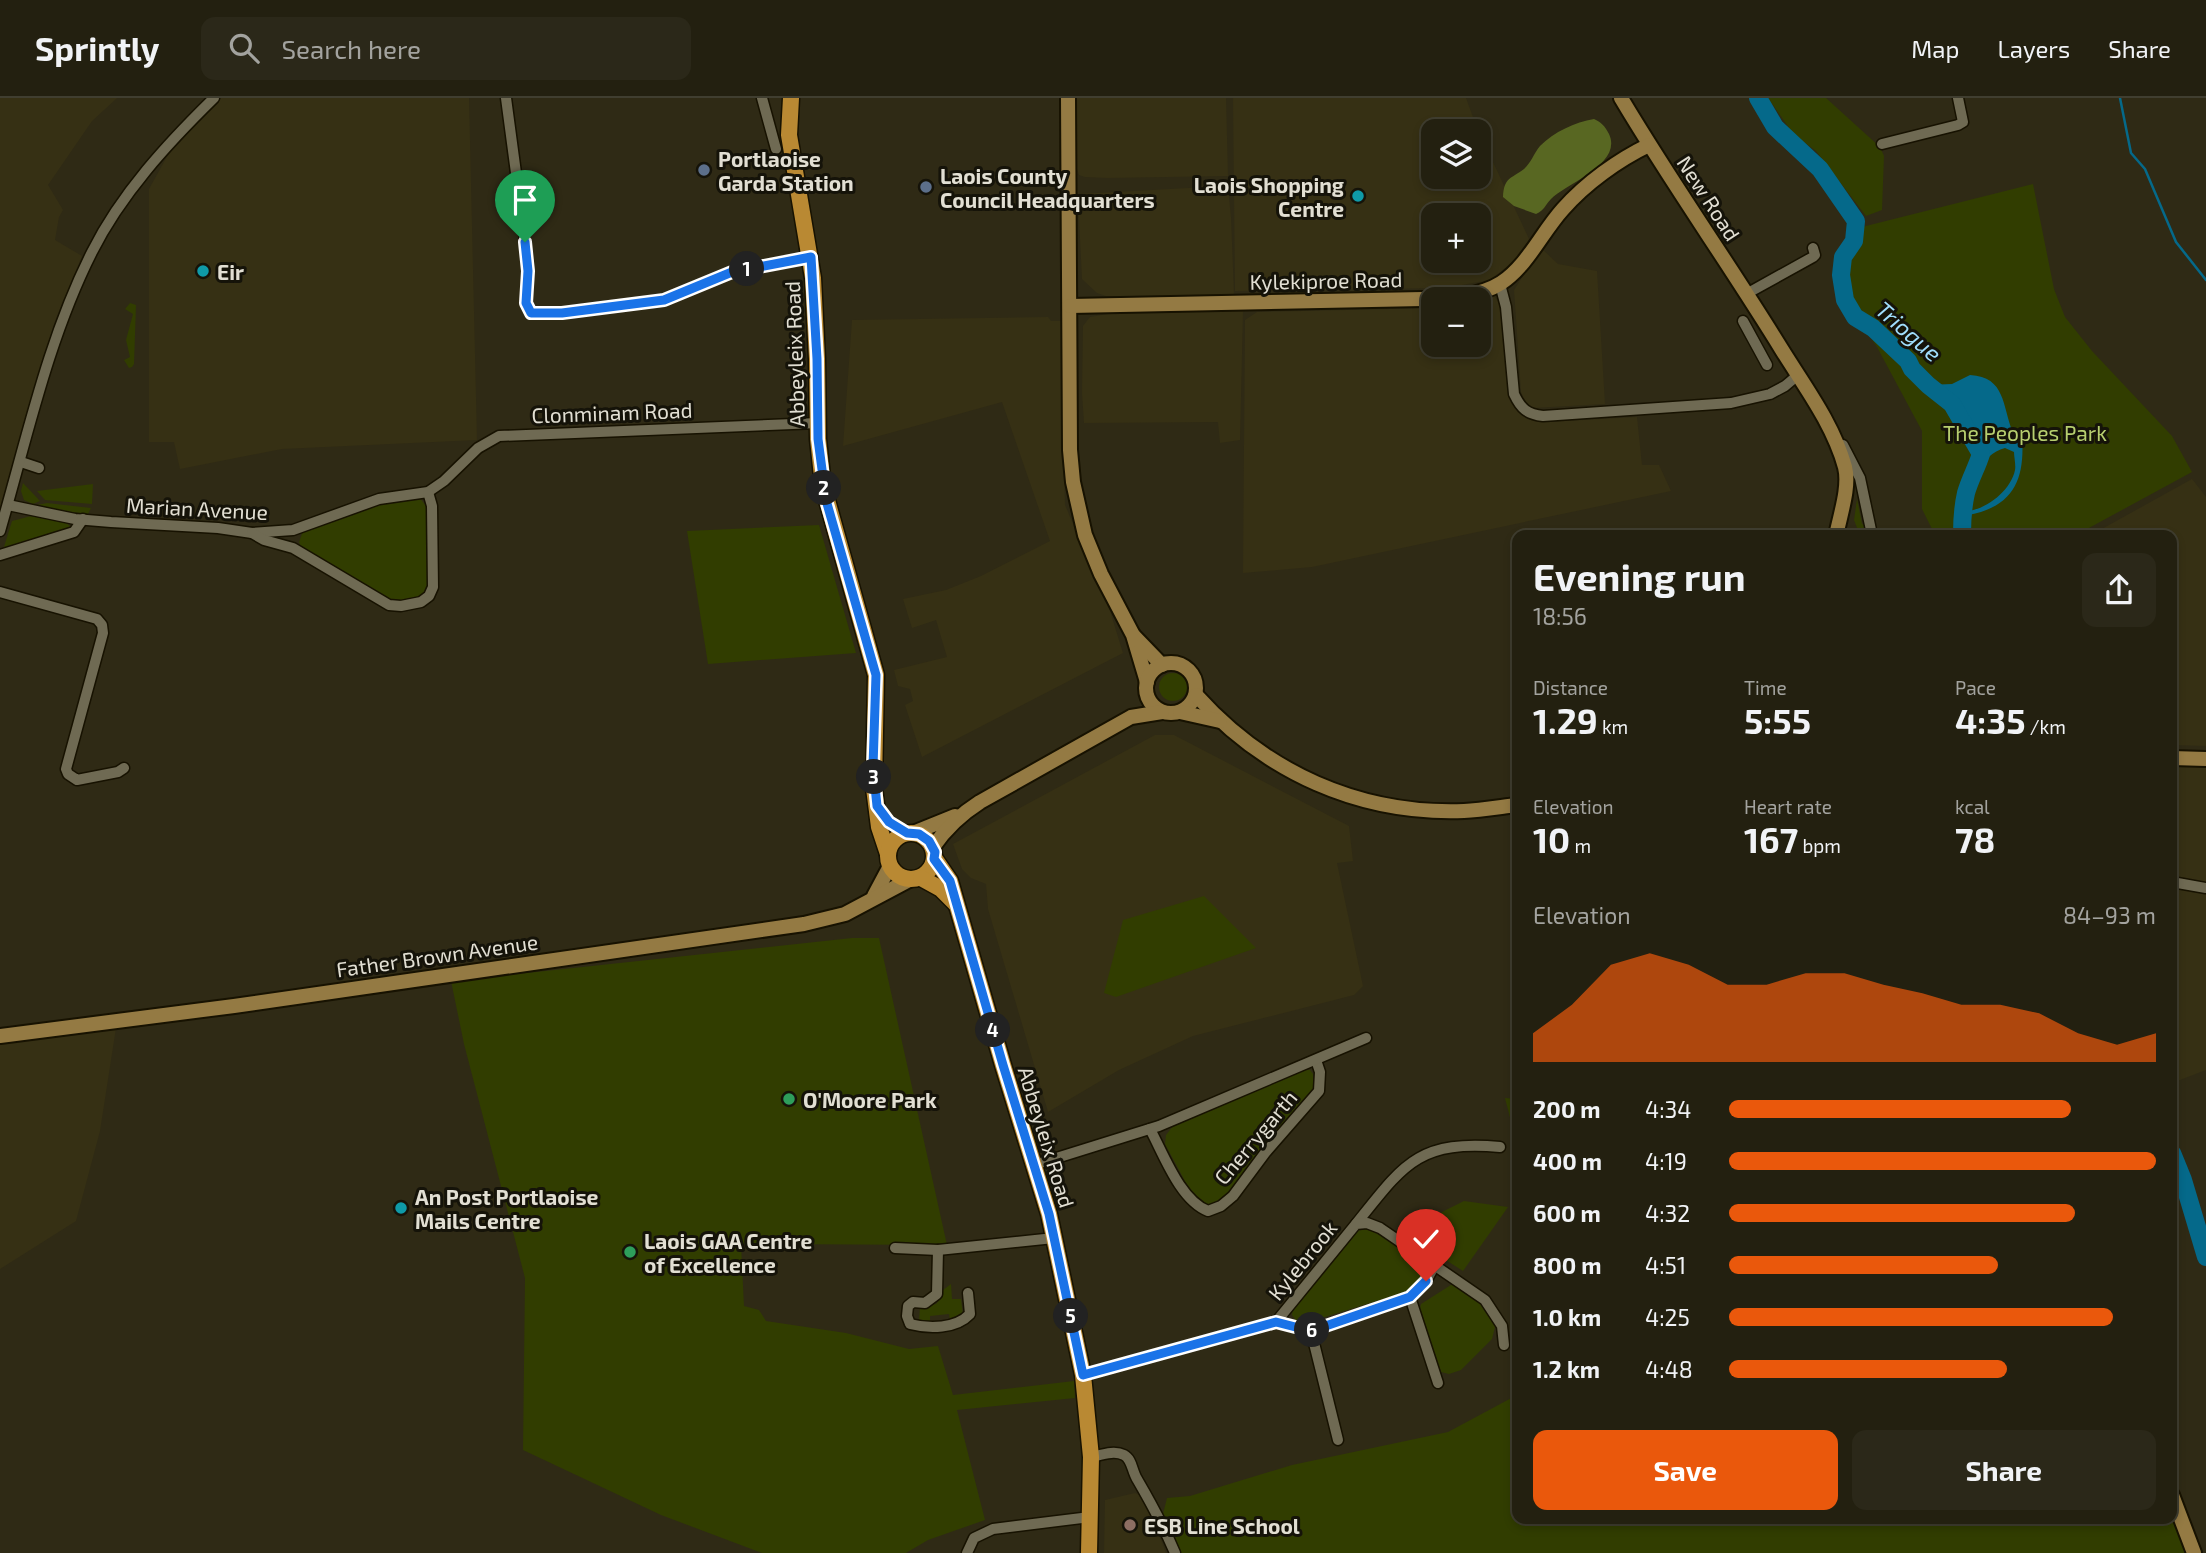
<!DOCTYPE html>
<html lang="en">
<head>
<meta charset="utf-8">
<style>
  :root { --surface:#232010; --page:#2b2819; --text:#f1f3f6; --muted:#a3a39f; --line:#403e30; --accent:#ea580c }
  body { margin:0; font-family:"Exo 2",sans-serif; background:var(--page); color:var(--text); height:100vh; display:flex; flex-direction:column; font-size:26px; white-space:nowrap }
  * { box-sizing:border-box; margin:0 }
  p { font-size:23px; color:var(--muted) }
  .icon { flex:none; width:38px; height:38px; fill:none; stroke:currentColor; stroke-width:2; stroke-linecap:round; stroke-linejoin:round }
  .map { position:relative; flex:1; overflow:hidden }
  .sheet { position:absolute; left:1512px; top:432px; width:665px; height:994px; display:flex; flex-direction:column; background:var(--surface); border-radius:14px; box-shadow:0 4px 10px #0003,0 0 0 2px var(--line) }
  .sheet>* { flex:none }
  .tools { position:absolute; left:1421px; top:21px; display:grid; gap:14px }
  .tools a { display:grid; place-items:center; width:70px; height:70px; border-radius:14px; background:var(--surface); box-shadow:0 4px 10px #0003,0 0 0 2px var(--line); font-size:35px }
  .pin { position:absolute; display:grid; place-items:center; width:60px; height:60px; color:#fff; margin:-72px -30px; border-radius:50% 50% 50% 0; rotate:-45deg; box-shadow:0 0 7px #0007 }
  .pin .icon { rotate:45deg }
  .km { position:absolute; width:35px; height:35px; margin:-18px; border-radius:50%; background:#222; color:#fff; font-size:19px; line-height:35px; text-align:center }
  .round { display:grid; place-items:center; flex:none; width:74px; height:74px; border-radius:14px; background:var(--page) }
  .head { display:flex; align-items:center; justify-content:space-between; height:119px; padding:0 21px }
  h1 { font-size:38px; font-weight:700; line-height:52px }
  .figures { display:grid; grid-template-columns:repeat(3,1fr); gap:10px; height:119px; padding:7px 21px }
  .figures div { display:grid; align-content:center }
  .figures b { font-size:35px; font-weight:700 }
  .figures small { font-size:19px; font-weight:400 }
  .figures p { font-size:19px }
  .chart { height:196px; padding:14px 21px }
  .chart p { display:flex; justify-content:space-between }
  .chart svg { width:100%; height:126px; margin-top:7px; fill:var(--accent); opacity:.7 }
  .cta { display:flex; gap:14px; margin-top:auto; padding:14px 21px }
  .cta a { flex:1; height:80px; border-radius:14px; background:var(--accent); color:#fff; font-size:28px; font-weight:700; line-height:80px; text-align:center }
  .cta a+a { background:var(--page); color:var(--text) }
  ul { padding:0 21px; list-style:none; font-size:23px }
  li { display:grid; grid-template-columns:112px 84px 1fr; align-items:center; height:52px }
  li i { height:18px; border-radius:9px; background:var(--accent) }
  header { display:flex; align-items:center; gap:42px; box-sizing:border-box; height:98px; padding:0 35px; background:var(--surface); border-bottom:2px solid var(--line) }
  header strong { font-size:33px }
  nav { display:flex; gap:38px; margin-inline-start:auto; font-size:24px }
  .search { width:490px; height:63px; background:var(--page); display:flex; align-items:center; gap:18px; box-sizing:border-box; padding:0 24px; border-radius:14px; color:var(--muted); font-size:26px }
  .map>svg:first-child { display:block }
  .built { fill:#363014; fill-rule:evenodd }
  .green { fill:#313d00 }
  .forest { fill:#586722 }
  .water { fill:#05698a; fill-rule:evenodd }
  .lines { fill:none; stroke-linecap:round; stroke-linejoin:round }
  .stream { stroke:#05698a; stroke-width:2.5 }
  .river { stroke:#05698a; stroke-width:18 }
  .street-casing { stroke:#171201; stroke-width:13 }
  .secondary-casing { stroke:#171201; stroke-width:18 }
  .primary-casing { stroke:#171201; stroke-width:19 }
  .street { stroke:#6f6a53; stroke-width:10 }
  .secondary { stroke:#947a43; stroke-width:14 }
  .primary { stroke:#b98933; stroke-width:16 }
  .route-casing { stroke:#fff; stroke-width:14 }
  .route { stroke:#1a73e8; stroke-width:9 }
  .service-dot { fill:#5c6f8a; stroke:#151309; stroke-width:2.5 }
  .culture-dot { fill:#0f9aa8; stroke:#151309; stroke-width:2.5 }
  .leisure-dot { fill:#2e9e5b; stroke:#151309; stroke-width:2.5 }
  .education-dot { fill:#8d6e63; stroke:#151309; stroke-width:2.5 }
  .labels { text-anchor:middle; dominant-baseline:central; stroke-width:6; stroke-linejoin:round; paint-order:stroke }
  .poi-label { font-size:21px; font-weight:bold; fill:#e2dfd3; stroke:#151309; text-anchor:start }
  .street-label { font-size:21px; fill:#e2dfd3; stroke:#151309 }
  .park-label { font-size:21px; fill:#b7cf6f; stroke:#151309 }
  .water-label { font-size:23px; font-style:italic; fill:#a0defc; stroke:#151309 }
</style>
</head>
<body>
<header>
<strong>Sprintly</strong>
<div class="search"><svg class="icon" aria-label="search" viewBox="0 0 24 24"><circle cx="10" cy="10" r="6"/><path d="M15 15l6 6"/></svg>Search here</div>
<nav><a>Map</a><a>Layers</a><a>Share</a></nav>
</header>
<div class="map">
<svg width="2206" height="1455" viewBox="0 0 2206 1455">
  <rect width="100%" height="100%" fill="#2f2a15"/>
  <g class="built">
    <path d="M0,0H117L92,23L48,87L63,112L59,119L55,142L82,158L55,223L0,410Z"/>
    <path d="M221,0H469L477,342L282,351L180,371L174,344H149V91L174,46Z"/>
    <path d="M1076,0H1226L1228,78L1107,80L1085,79L1079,77L1076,68Z"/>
    <path d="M1233,0H1466L1477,30L1529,141L1522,157L1490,182L1445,190L1235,193ZM1433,33H1479V79H1433ZM1433,117H1479V163H1433Z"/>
    <path d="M1225,88L1228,90L1231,119L1234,196L1229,199L1106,198L1097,195L1082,181L1078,100L1079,96Z"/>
    <path d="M1541,150L1558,166L1597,173L1605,306L1533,310L1526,305L1521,294L1514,192Z"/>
    <path d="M1494,198L1499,205L1512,301L1524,318L1546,324L1637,319L1642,367H1659L1671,393L1312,469L1243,475L1245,222L1257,214L1433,210V247H1479V201Z"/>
    <path d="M1243,213L1240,342L1220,345L1218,324L1084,325L1082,295L1083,228L1090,219L1114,215Z"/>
    <path d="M1048,219L1051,223H1061L1065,407L1110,513L1123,555L922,659L905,607L913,603L910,591L898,588L894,572L947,559L936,522L912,530L903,501L946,492L981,478L1050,443L1002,304L843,348L852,222Z"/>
    <path d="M2192,381L2206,399V648L2172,647V438L2091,437Z"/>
    <path d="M1155,637H1174L1349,728L1353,763L1337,765L1363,888L1354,897L1193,938L1119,972L1048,1014L988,811L986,786L971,780L962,771L953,746Z"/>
    <path d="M2172,667L2206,670V972L2172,985Z"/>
    <path d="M116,930L100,1033L76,1123L0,1171V944Z"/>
    <path d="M1135,1395L1145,1400L1166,1455H1104L1105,1402Z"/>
  </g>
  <g class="green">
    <path d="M1768,0H1826L1880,49L1884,58L1882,112L1866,118L1816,53L1794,37Z"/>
    <path d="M2033,86L2054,191L2065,219L2092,253L2172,338L2192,374L2076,437H1935L1922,411V333L1877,249L1863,228L1852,221L1842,202L1835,172L1850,132Z"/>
    <path d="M130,205L136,207L134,266L132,269L129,270L124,262L130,259L126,242L133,216L125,211Z"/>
    <path d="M23,385L40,403L33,406L24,402L21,393Z"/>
    <path d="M93,386L92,406L45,402L37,393Z"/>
    <path d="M419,399L426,408L429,487L420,500L410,503L389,501L301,449L299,444L303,433L389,403Z"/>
    <path d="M1857,401L1862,426L1866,427L1867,433L1859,435L1854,422Z"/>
    <path d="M47,405L91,410L88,416L55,412L37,407Z"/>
    <path d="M31,418L65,424L71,429L3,452L12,423Z"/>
    <path d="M819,427L856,555L708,566L687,433Z"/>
    <circle cx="1173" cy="589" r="14"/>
    <path d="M1204,798L1256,850L1116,899L1104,895L1123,822Z"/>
    <path d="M852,840H879L947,1147L741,1146L744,1208L759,1212L766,1223L846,1235L909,1251L938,1248L953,1297L1074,1283L1075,1300L957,1312L985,1422L928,1442L906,1455H762L661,1417L523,1352L525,1180L464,946L451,883Z"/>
    <path d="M1303,972H1310L1313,976L1314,989L1221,1103L1205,1107L1193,1098L1165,1046L1166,1037L1173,1028Z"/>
    <path d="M1505,1000L1517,1001V1047Z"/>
    <path d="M1464,1103L1508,1109L1463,1173L1416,1143L1442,1114Z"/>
    <path d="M1366,1131L1392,1142L1427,1166L1424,1176L1412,1192L1312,1223L1297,1224L1292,1217L1293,1209L1357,1133Z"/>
    <path d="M1454,1185L1481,1204L1495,1229L1492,1241L1461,1272L1449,1276L1441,1274L1420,1210L1421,1206Z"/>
    <path d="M951,1186L952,1201H961L963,1218L950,1222L949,1216L930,1218V1226L919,1223L920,1208L936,1206L941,1200L943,1192Z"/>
    <path d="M1517,1297V1421H2172V1409L2189,1455H1181L1163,1416L1167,1400L1190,1398L1292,1367L1448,1334Z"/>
  </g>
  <path class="forest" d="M1594,21C1601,24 1605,28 1609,36C1623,66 1567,85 1551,101C1545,107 1545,112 1536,116L1514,108L1503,99C1504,79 1511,81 1524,71C1531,65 1534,55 1540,48C1554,34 1575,24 1594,21Z"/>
  <path class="water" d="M1970,277C2006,279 2002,308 2013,335L2022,338C2025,380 2015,408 1969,417L1962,414C1966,393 1976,376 1981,356L1952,306L1928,287L1952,286ZM2005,350L2014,354C2014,359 2016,367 2015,372C2011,392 1988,410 1969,413L1965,409C1969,386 1980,357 2005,350Z"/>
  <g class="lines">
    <g class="stream">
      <path d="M2120,0L2131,55L2145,71L2176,144L2206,182"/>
      <path d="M1694,1421V1422"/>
    </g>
    <g class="river">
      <path d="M1758,0L1775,29L1820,71L1856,123L1854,143L1843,159L1841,177L1845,202L1855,219L1873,230L1908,263L1912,271L1928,287L1952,306L1981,356C1977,369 1970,381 1966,395C1963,408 1962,422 1962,436L1966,438"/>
      <path d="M2172,1055L2183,1082L2206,1159"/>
    </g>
    <defs>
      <g id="street">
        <path d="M506,0L528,165L526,205L531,215H562L664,202L732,174L811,159"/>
        <path d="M762,0L776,51"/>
        <path d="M1882,46L1958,27L1963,24L1958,0"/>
        <path d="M1500,186L1506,209L1514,296C1521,311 1527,316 1543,318L1731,305L1770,296L1785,288L1798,277"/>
        <path d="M1748,195L1813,159L1815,157L1813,150"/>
        <path d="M1743,223L1767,267"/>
        <path d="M1843,347L1860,380L1871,432"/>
        <path d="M21,364L39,370"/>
        <path d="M8,407L75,421L111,424L218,430L252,435L293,432L379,401L428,394L444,383L478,350L499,338L818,325"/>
        <path d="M0,433C27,340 48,241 92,154C121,96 167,46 214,0"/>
        <path d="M252,435L264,442L293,450L389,507L401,508L421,504L429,498L433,489L432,408L428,394"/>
        <path d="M0,457L74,434L83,421"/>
        <path d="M0,494L97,521L102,527L103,535L66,671L68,676L77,682L118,674L124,670"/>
        <path d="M2172,784L2206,790"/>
        <path d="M1150,1031C1164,1057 1180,1102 1208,1113L1221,1108L1233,1098L1265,1055L1319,993L1320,974L1316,962"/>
        <path d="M1034,1067L1159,1028L1366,940"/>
        <path d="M1356,1126C1404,1066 1418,1042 1500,1049"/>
        <path d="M895,1150L938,1152L1054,1140"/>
        <path d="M938,1152L937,1196L925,1205L913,1204L908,1208L907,1218L910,1226C929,1231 956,1231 970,1216L968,1195"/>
        <path d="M1410,1199L1438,1285"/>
        <path d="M1276,1224L1311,1233L1410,1199L1426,1183L1435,1167"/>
        <path d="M1311,1233L1338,1342"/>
        <path d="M1083,1277L1276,1224L1356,1126L1367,1125L1380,1130L1485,1202L1502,1228L1504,1247"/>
        <path d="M1091,1359C1101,1357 1114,1352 1124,1357C1132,1361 1132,1373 1137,1381C1151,1405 1164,1429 1175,1455"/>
        <path d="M967,1455L974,1440L993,1431L1090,1419"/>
      </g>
      <g id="secondary">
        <path d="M1068,0L1070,352L1073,384L1085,437L1101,476L1133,537L1147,584"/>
        <path d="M1621,0C1672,86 1730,167 1782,252C1805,289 1833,326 1845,369C1850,389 1840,417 1836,438"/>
        <path d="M1070,208L1423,201C1448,200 1479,199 1501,185C1528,167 1542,134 1563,111C1586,85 1618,62 1649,47"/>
        <path d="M1134,538L1162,567"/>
        <circle cx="1171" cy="590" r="25"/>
        <path d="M1196,597C1265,674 1359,717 1464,713C1481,712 1500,709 1517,707"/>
        <path d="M1180,614L1220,623"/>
        <path d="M2172,660L2206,661"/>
        <path d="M913,735L955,718"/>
        <path d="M933,749C946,730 961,716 980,704L1131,619L1162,614"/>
        <path d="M874,798L890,768"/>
        <path d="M0,938L234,908L804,826L845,816L909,782"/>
        <path d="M2172,1397L2194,1455"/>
      </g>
      <g id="primary">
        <path d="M791,0L789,37L813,180L817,261L818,341L823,388L876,577L874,690L879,729L888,756"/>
        <circle cx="911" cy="758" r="23"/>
        <path d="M935,761L950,783L1003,967L1049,1116L1083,1277L1091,1359L1089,1455"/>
        <path d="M921,780L941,791L956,806"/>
      </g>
    </defs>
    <use href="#street" class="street-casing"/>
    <use href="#secondary" class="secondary-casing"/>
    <use href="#primary" class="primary-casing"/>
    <use href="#street" class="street"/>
    <use href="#secondary" class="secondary"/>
    <use href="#primary" class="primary"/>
  </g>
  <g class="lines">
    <defs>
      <path id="route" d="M525,144L528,173L526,205L531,215H562L664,202L732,174L811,159L817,261L818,341L826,402L876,577L873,669L877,708L889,724L907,735L919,736L929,743L935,754L934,761L950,783L1003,967L1049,1116L1083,1277L1276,1224L1311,1233L1410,1199L1426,1183"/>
    </defs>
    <use href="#route" class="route-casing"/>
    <use href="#route" class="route"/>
  </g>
  <g class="service-dot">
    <circle cx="704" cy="72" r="7"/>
    <circle cx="926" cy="89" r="7"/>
  </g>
  <g class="culture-dot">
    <circle cx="1358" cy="98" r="7"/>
    <circle cx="203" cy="173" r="7"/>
    <circle cx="401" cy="1110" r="7"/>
  </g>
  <g class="leisure-dot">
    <circle cx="789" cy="1001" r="7"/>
    <circle cx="630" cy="1154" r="7"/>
  </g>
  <circle class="education-dot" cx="1130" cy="1427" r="7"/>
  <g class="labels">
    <g class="poi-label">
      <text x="718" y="60">Portlaoise<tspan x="718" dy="24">Garda Station</tspan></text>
      <text x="940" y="77">Laois County<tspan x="940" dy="24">Council Headquarters</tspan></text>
      <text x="1344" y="86" text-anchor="end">Laois Shopping<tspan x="1344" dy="24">Centre</tspan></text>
      <text x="217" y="173">Eir</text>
      <text x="803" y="1001">O'Moore Park</text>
      <text x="415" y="1098">An Post Portlaoise<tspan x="415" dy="24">Mails Centre</tspan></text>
      <text x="644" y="1142">Laois GAA Centre<tspan x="644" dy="24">of Excellence</tspan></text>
      <text x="1144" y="1427">ESB Line School</text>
    </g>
    <g class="street-label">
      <text transform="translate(1709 100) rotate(57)">New Road</text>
      <text transform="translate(1326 182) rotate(-1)">Kylekiproe Road</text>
      <text transform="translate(794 256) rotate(-92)">Abbeyleix Road</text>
      <text transform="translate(612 314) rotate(-2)">Clonminam Road</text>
      <text transform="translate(197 410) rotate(3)">Marian Avenue</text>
      <text transform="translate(437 857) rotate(-8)">Father Brown Avenue</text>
      <text transform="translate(1047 1039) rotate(73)">Abbeyleix Road</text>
      <text transform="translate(1255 1039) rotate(-50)">Cherrygarth</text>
      <text transform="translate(1302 1162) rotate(-51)">Kylebrook</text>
    </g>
    <g class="park-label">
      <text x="2025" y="334">The Peoples Park</text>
    </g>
    <g class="water-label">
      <text transform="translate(1909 233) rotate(41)">Triogue</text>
    </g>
  </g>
</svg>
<div class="tools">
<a><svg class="icon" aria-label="layers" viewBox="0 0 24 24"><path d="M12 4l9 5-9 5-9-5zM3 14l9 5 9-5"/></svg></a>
<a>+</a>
<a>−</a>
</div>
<div class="pin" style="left:525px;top:144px;background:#1e9e55"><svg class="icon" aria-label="arrive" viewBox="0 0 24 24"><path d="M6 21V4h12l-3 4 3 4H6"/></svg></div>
<div class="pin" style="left:1426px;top:1183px;background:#d93025"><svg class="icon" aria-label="check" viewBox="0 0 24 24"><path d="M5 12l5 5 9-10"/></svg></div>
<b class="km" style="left:747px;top:171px">1</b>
<b class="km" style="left:824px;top:390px">2</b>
<b class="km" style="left:874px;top:679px">3</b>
<b class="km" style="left:993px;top:932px">4</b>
<b class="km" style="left:1071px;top:1218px">5</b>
<b class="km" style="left:1312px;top:1232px">6</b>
<section class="sheet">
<div class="head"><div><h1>Evening run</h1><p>18:56</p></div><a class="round"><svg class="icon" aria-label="share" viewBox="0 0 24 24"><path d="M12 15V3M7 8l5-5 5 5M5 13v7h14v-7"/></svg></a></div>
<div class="figures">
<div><p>Distance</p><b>1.29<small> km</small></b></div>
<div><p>Time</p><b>5:55</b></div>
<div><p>Pace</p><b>4:35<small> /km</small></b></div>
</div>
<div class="figures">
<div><p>Elevation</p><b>10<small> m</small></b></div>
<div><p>Heart rate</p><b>167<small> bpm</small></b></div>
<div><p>kcal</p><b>78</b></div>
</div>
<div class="chart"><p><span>Elevation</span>84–93 m</p>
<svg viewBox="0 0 160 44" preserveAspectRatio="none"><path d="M0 44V34L10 24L20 10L30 6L40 10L50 17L60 17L70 13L80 13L90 17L100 20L110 24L120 24L130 27L140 34L150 38L160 34V44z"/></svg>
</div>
<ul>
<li><b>200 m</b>4:34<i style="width:80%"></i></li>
<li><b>400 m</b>4:19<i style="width:100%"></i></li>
<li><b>600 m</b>4:32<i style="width:81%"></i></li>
<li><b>800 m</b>4:51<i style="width:63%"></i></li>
<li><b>1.0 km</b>4:25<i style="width:90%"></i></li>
<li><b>1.2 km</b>4:48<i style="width:65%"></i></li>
</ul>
<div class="cta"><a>Save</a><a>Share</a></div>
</section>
</div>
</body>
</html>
